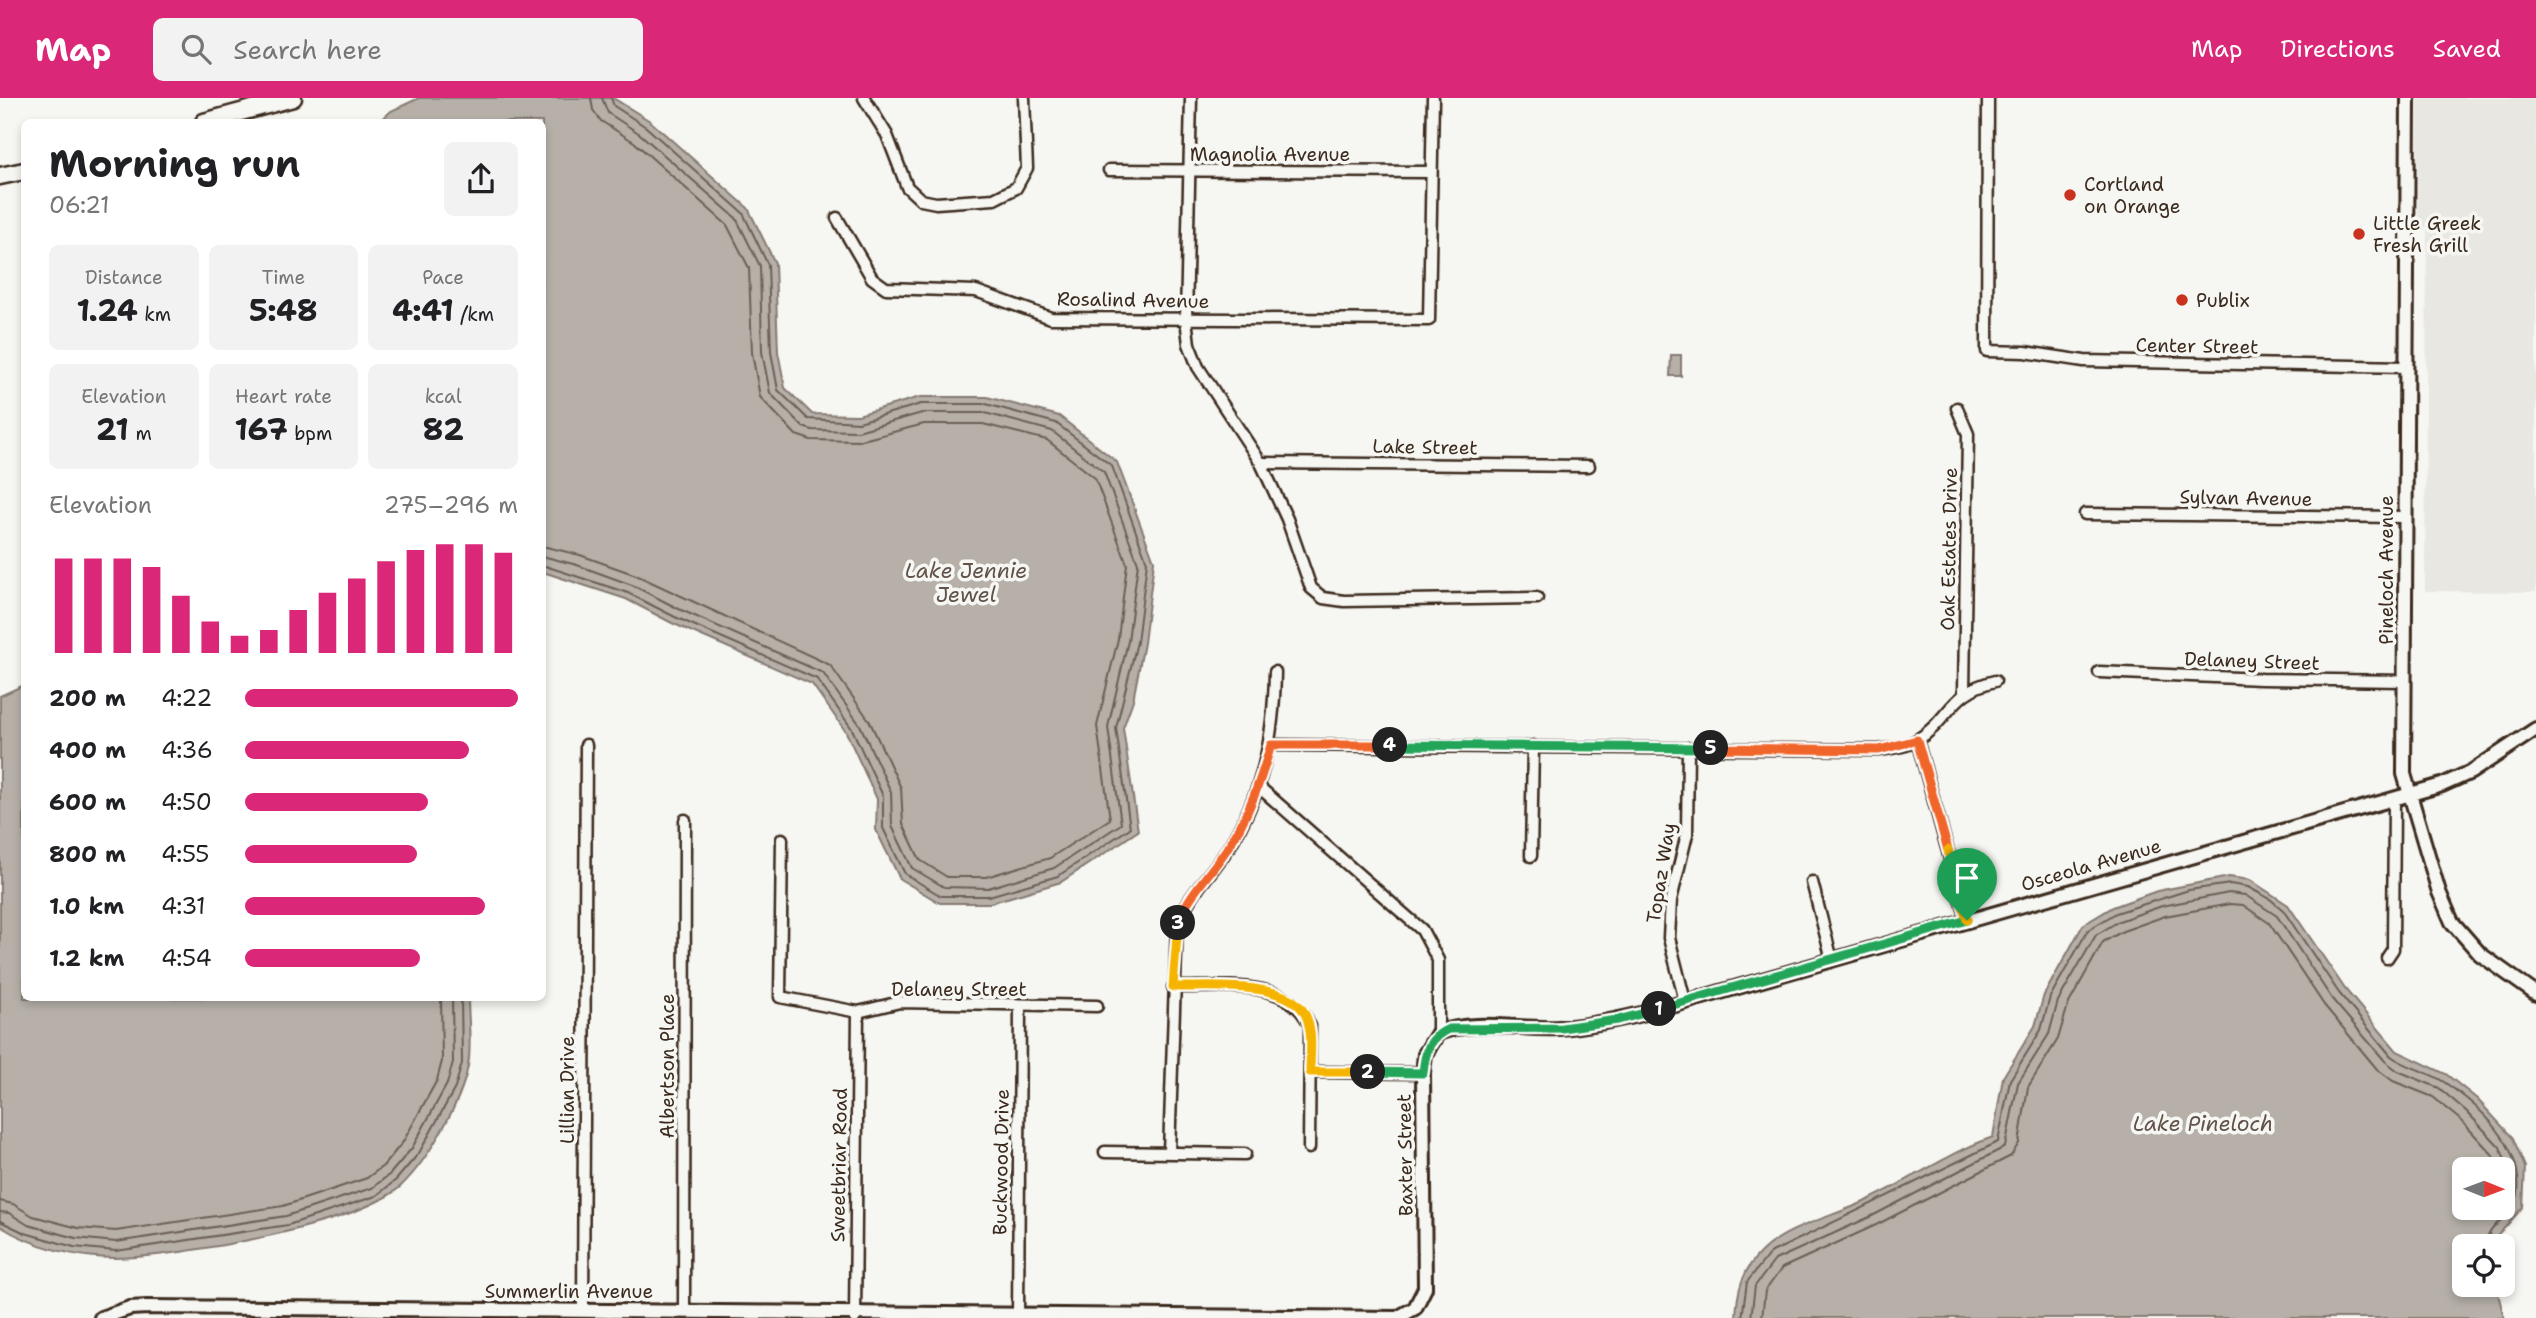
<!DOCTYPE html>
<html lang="en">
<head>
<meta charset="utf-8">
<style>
  :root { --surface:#fff; --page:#f2f2f2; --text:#202124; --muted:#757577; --accent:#db2777 }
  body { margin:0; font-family:"Shantell Sans",sans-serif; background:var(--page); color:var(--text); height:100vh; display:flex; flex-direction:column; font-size:26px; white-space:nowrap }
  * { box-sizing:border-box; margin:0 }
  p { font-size:23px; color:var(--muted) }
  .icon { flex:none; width:38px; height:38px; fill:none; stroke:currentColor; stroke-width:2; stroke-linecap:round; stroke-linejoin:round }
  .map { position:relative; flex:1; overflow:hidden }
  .drawer { position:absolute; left:21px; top:21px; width:525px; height:882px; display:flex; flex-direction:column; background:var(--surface); border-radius:10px; box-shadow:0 4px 10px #0003 }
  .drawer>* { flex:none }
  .needle { width:46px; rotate:91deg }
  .fabs { position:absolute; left:2452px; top:1059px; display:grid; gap:14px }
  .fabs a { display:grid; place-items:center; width:63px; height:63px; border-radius:10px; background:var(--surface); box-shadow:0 4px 10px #0003; font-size:35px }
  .pin { position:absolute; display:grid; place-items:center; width:60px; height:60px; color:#fff; margin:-72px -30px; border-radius:50% 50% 50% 0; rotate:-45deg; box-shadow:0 0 7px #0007 }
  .pin .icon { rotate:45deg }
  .km { position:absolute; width:35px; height:35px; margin:-18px; border-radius:50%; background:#222; color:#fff; font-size:19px; line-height:35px; text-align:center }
  .round { display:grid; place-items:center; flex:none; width:74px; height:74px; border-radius:10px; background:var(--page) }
  .summary { display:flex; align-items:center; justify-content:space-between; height:119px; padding:0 28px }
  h1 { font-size:38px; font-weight:700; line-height:52px }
  .figures { display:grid; grid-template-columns:repeat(3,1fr); gap:10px; height:119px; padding:7px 28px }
  .figures div { display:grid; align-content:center; border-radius:10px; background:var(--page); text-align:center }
  .figures b { font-size:30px; font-weight:700 }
  .figures small { font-size:19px; font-weight:400 }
  .figures p { font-size:19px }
  .chart { height:196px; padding:14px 28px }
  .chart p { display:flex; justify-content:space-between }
  .chart svg { width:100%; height:126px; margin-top:7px; stroke:var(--accent); stroke-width:6 }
  ul { padding:0 28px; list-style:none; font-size:23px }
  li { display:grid; grid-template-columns:112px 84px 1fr; align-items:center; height:52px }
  li i { height:18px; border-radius:9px; background:var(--accent) }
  header { display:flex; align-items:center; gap:42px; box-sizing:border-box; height:98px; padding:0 35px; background:var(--accent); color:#fff }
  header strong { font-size:33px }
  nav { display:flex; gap:38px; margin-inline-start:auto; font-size:24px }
  .search { width:490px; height:63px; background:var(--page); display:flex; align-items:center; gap:18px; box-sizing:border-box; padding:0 24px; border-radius:10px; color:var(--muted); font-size:26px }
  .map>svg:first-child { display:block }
  .built { fill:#e8e7e2 }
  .water { fill:#b6b0a9; stroke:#857a71; stroke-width:2; fill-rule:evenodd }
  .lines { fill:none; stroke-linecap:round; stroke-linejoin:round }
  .shore { stroke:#6c6056; stroke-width:2 }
  .minor-casing { stroke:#3b2a1e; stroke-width:15 }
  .tertiary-casing { stroke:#3b2a1e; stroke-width:18 }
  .primary-casing { stroke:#3b2a1e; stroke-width:21 }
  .minor { stroke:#f6f6f2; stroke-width:10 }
  .tertiary { stroke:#f6f6f2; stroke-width:12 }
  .primary { stroke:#f6f6f2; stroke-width:16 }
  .split-1-casing { stroke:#fff; stroke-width:14 }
  .split-2-casing { stroke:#fff; stroke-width:14 }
  .split-3-casing { stroke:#fff; stroke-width:14 }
  .split-4-casing { stroke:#fff; stroke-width:14 }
  .split-5-casing { stroke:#fff; stroke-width:14 }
  .split-6-casing { stroke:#fff; stroke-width:14 }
  .split-7-casing { stroke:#fff; stroke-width:14 }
  .split-1 { stroke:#22a559; stroke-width:9 }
  .split-2 { stroke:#22a559; stroke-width:9 }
  .split-3 { stroke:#f5b400; stroke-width:9 }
  .split-4 { stroke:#f0652b; stroke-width:9 }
  .split-5 { stroke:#22a559; stroke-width:9 }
  .split-6 { stroke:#f0652b; stroke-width:9 }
  .split-7 { stroke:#f5b400; stroke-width:9 }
  .poi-dot { fill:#c8321e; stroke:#f6f6f2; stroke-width:2.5 }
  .labels { text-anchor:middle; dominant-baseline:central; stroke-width:7; stroke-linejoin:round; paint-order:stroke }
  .street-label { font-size:19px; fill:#3b2a1e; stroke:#f6f6f2 }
  .poi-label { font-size:19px; fill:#3b2a1e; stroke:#f6f6f2; text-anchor:start }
  .water-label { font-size:21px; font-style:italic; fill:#605248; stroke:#f6f6f2 }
</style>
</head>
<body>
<header>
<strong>Map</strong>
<div class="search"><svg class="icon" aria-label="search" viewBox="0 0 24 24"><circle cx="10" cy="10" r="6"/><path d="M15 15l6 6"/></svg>Search here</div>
<nav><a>Map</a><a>Directions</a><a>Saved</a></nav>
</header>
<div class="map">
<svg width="2536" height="1220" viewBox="0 0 2536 1220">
  <rect width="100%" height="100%" fill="#f6f6f2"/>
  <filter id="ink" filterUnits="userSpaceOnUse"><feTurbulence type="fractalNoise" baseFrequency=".0143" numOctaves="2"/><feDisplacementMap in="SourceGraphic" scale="14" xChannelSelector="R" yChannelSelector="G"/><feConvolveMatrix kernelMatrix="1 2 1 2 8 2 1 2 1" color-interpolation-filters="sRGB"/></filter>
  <g filter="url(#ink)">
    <path class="built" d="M2418,0H2536V494L2425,493L2427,129H2418Z"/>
    <g class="water">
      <path d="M419,0H613L650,23L748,110L775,165L778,254L785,290L812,316L858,317L920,299H987L1059,318L1117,364L1154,463L1144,545L1133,602L1123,630L1138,733L1061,784L990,805H940L900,781L876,732L877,701L846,634L812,586L672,525L626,501L543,474L542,24H379L391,13Z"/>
      <path d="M1671,257H1681V278H1670Z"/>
      <path d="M24,587V900H468C468,921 472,947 468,968C461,1005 428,1062 401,1088C358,1128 177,1159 116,1160C76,1160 33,1149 0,1128V598Z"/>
      <path d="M2229,779L2250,782L2288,807L2345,891L2397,953L2446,976L2477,1001L2513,1040L2525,1069L2523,1109L2493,1143V1148H2464V1186L2496,1187L2504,1220H1736C1737,1193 1742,1172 1762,1153C1788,1128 1832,1119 1864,1104C1908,1084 1948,1055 1993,1039L2003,979L2035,928L2044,897L2083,827L2113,809L2157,793ZM2502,1071V1110H2464V1071Z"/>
    </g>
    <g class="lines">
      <g class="shore">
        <path d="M542,448L580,457L636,477L830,567L869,622L901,690L903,726L920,762L947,779H986L1050,760L1110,721L1097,628L1118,541L1127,466L1095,380L1047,342L983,326H924L859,343L811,342L796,337L760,299L752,255L749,170L727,127L634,44L601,23L593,12L591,0"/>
        <path d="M542,458L577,467L632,487L679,511L823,575L860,627L891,694L892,728L912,770L944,789L988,790L1054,770L1121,726L1108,629L1128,543L1138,465L1104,374L1052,333L985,315H922L858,333L812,332L803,329L770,295L762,254L760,168L736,120L640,36L608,15L602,0"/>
        <path d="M542,467L628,495L675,519L817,581L852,631L883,698V730L905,776L941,798H989L1058,778L1130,730L1116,630L1137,544L1147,464L1112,368L1056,325L986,306H921L859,324L808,321L778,292L771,254L768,167L743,115L646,29L614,8L611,0"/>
        <path d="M0,1103L13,1106L33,1118L78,1130L116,1133L283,1108L367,1080L383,1068L403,1044L437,982L442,963L441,900"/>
        <path d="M0,1114L9,1115L28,1127L76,1140L116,1144L286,1118L372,1090L390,1076L412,1050L447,986L453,964L452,900"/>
        <path d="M0,1123L25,1135L74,1149L116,1153L288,1127L376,1098L396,1082L419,1055L455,990L462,965L461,900"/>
        <path d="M1742,1220L1747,1184L1770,1155L1998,1044L2010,982L2041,932L2050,899L2088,832L2116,815L2189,792L2230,786L2248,789L2270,801L2283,812L2339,895L2391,958C2407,970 2428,973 2444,984C2481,1009 2523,1048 2518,1095C2516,1117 2485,1127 2486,1148"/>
        <path d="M1751,1220L1755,1188L1775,1162L1872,1118L2005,1049L2018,985L2049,936L2058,903L2096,837L2119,823L2162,808L2229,795L2245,797L2277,818L2332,901L2385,963L2398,973L2439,990L2466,1013L2500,1049L2509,1072V1101L2502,1109"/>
        <path d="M1762,1220L1765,1193L1782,1170L1876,1127L2011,1058L2019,1045L2028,989L2058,941L2068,907L2103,844L2123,833L2165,818L2230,806L2243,807L2269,825L2324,907L2377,971L2393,983L2433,999L2459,1020L2492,1056L2498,1071"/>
      </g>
      <defs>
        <g id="minor">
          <path d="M864,0L887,37L907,89L921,102L936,105L994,101L1016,90L1027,70L1024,0"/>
          <path d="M1191,0L1186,221L1189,246L1198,269L1261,365L1287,421L1311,490L1323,500L1344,503L1537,500"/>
          <path d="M1988,0L1987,253L2025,254L2084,263L2406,269"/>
          <path d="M1109,72L1431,74"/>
          <path d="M837,120L872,180L886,190L976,193L1051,220L1429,222L1433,0"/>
          <path d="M1957,310L1968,336L1964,594"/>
          <path d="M1261,365L1589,368"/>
          <path d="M2085,416L2406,419"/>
          <path d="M2099,574L2261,581L2405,583"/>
          <path d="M1917,642L1967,822"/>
          <path d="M1271,647L1879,652C1891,650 1906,649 1917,642C1950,622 1950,593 1995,583"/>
          <path d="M1259,689L1422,832L1438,862V935"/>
          <path d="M782,741L780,899L858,914L900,904L1097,908"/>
          <path d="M1531,758L1533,648"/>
          <path d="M1812,784L1832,862"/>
          <path d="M2387,860L2393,851L2394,701"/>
          <path d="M1173,889C1218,890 1290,878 1310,928L1309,1050"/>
          <path d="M1685,903L1669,840L1671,802L1687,736L1688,650"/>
          <path d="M1310,974L1423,975"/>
          <path d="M1105,1054L1245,1056"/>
          <path d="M1169,1054L1177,827C1188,797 1210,778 1227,752C1263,697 1274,638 1275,574"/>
          <path d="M583,1212L586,647"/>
          <path d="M684,1214L685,722"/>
          <path d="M855,1220L858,914"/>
          <path d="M1018,1220L1020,908"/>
        </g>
        <g id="tertiary">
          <path d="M2408,0L2404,676L2439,794L2452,824L2480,856L2536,896"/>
          <path d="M101,1220L130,1210L147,1209L1397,1220L1415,1210L1425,1190L1423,975L1425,956L1438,935C1474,921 1520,932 1558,930C1593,928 1627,920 1661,911L2442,687L2471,674L2536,631"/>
        </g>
        <g id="primary">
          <path d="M204,24L293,0"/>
          <path d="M0,78L24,73"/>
        </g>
      </defs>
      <use href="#minor" class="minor-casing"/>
      <use href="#tertiary" class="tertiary-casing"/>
      <use href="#primary" class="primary-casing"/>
      <use href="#minor" class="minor"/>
      <use href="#tertiary" class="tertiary"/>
      <use href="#primary" class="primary"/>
    </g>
  </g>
  <g class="lines" filter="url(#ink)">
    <defs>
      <path id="split-1" d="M1659,911L1967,822"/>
      <path id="split-2" d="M1368,974L1423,975C1425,954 1429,939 1449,931L1562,930L1618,922L1659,911"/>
      <path id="split-3" d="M1178,825L1173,889C1206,890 1285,882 1304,914C1314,931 1310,955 1310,974H1368"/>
      <path id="split-4" d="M1178,825C1188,796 1210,777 1226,752C1248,720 1260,684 1271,647H1390"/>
      <path id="split-5" d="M1390,647L1711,650"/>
      <path id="split-6" d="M1711,650L1879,652L1917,642L1948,752"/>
      <path id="split-7" d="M1948,752L1967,822"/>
    </defs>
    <use href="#split-1" class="split-1-casing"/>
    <use href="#split-2" class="split-2-casing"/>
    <use href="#split-3" class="split-3-casing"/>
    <use href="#split-4" class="split-4-casing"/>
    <use href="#split-5" class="split-5-casing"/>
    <use href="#split-6" class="split-6-casing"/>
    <use href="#split-7" class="split-7-casing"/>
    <use href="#split-1" class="split-1"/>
    <use href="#split-2" class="split-2"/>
    <use href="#split-3" class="split-3"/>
    <use href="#split-4" class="split-4"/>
    <use href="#split-5" class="split-5"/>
    <use href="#split-6" class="split-6"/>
    <use href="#split-7" class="split-7"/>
  </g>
  <g class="poi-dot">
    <circle cx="2070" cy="97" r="7"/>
    <circle cx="2359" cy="136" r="7"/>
    <circle cx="2182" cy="202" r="7"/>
  </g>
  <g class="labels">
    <g class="street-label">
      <text x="1270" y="56">Magnolia Avenue</text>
      <text transform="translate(1133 202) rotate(1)">Rosalind Avenue</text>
      <text transform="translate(2197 248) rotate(1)">Center Street</text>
      <text transform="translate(1425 349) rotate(1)">Lake Street</text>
      <text transform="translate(2246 400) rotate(1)">Sylvan Avenue</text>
      <text transform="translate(1949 451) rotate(-89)">Oak Estates Drive</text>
      <text transform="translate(2386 472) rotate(-90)">Pineloch Avenue</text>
      <text transform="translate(2252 563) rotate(2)">Delaney Street</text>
      <text transform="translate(2091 767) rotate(-16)">Osceola Avenue</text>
      <text transform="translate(1661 775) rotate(-81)">Topaz Way</text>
      <text x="959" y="891">Delaney Street</text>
      <text transform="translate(667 968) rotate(-90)">Albertson Place</text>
      <text transform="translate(567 992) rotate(-90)">Lillian Drive</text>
      <text transform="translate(1405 1057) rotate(-91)">Baxter Street</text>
      <text transform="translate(1001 1064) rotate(-89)">Buckwood Drive</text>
      <text transform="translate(839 1067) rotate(-89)">Sweetbriar Road</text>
      <text x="569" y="1193">Summerlin Avenue</text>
    </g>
    <g class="poi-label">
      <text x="2084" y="86">Cortland<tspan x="2084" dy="22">on Orange</tspan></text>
      <text x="2373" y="125">Little Greek<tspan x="2373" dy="22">Fresh Grill</tspan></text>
      <text x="2196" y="202">Publix</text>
    </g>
    <g class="water-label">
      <text x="966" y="473">Lake Jennie<tspan x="966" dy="24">Jewel</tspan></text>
      <text x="2203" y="1026">Lake Pineloch</text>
    </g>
  </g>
</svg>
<div class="fabs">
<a><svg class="needle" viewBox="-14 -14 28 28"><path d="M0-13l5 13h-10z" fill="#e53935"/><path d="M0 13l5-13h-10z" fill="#757577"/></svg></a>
<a><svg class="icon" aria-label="locate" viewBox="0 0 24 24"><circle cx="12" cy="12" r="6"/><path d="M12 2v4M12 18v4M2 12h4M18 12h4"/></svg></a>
</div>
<div class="pin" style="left:1967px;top:822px;background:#1e9e55"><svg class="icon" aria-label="arrive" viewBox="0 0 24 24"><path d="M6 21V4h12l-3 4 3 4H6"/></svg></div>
<b class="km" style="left:1659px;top:911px">1</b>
<b class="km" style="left:1368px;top:974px">2</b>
<b class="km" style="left:1178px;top:825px">3</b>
<b class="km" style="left:1390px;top:647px">4</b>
<b class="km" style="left:1711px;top:650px">5</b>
<section class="drawer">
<div class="summary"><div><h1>Morning run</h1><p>06:21</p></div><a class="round"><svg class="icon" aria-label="share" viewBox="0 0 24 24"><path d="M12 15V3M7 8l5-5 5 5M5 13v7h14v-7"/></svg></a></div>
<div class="figures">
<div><p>Distance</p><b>1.24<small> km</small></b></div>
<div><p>Time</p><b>5:48</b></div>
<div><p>Pace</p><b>4:41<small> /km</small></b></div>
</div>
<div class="figures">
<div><p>Elevation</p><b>21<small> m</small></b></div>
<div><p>Heart rate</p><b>167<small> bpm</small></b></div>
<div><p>kcal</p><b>82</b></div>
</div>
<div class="chart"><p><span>Elevation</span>275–296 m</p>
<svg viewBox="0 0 160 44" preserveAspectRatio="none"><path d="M5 44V11M15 44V11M25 44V11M35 44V14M45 44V24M55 44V33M65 44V38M75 44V36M85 44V29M95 44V23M105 44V18M115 44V12M125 44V8M135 44V6M145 44V6M155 44V9"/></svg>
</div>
<ul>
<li><b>200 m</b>4:22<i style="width:100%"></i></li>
<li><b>400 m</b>4:36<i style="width:82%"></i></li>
<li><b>600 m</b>4:50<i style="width:67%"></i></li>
<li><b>800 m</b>4:55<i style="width:63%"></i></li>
<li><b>1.0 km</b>4:31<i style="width:88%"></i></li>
<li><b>1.2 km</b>4:54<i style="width:64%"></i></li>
</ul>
</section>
</div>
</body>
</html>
